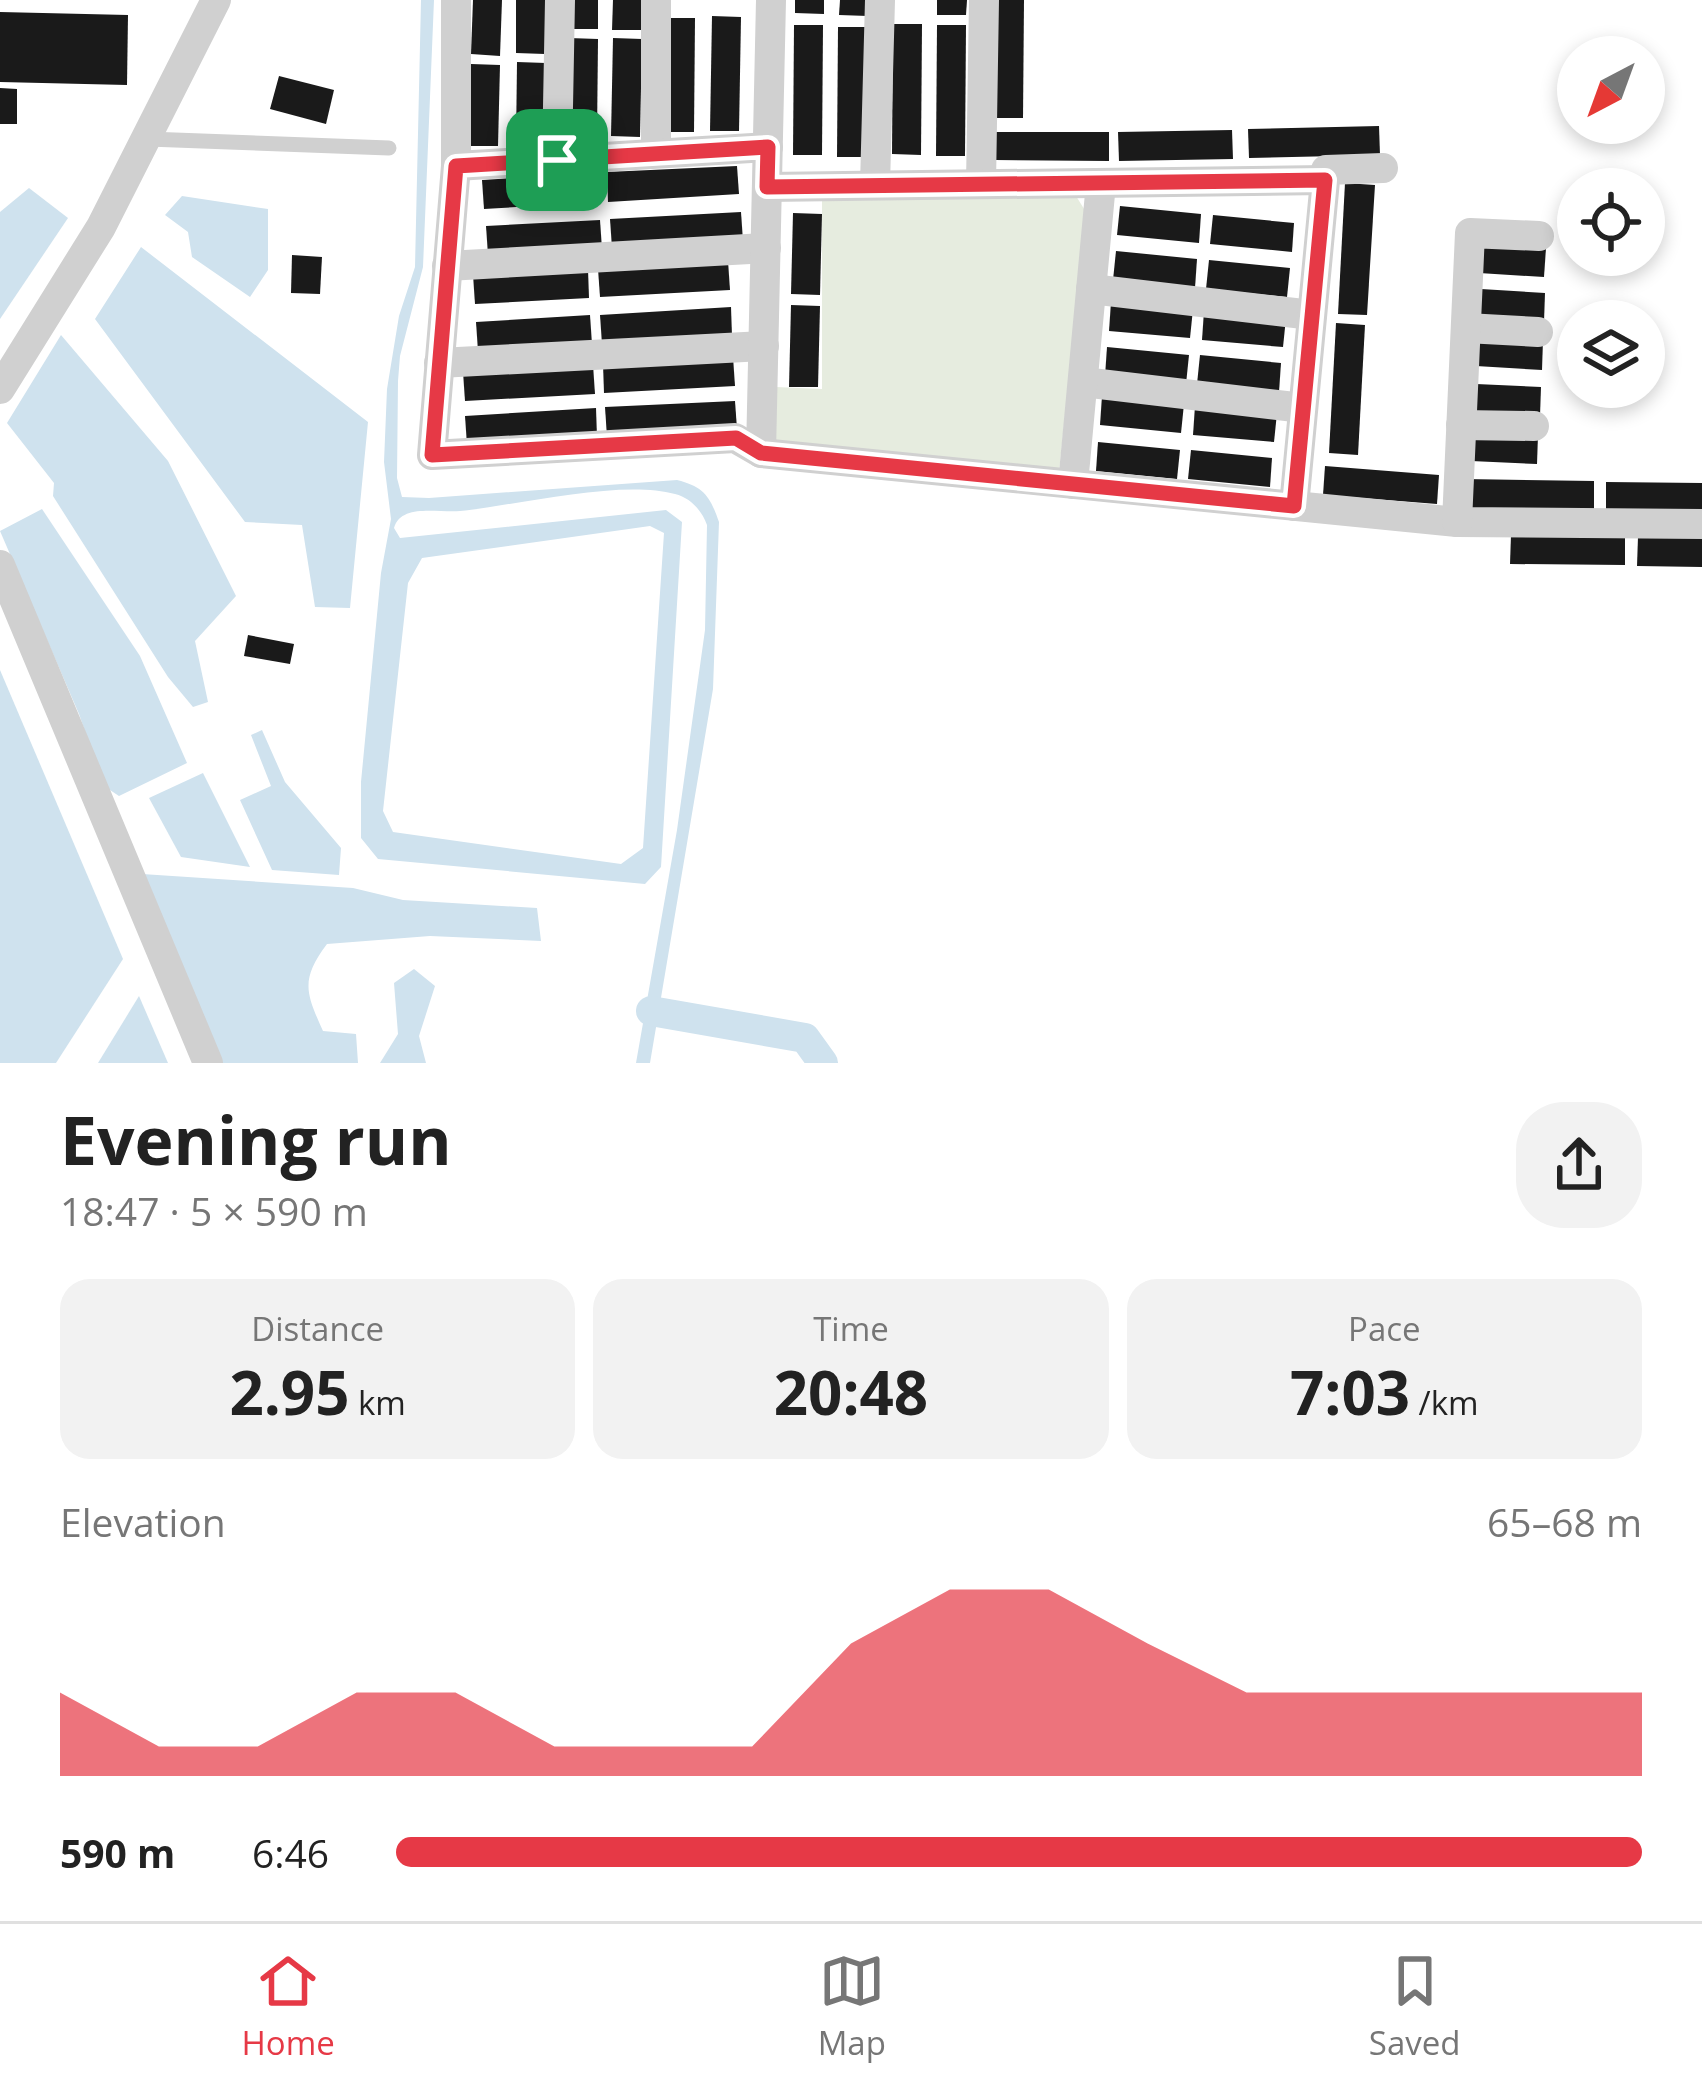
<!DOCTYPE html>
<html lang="en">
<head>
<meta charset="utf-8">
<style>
  :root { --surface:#fff; --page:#f2f2f2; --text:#222; --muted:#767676; --line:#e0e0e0; --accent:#e63946 }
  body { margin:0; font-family:"Open Sans",sans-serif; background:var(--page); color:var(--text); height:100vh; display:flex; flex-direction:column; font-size:45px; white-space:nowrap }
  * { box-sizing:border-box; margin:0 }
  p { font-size:39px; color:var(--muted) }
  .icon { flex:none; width:66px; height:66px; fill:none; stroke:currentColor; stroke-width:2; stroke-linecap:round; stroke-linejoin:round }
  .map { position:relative; height:1063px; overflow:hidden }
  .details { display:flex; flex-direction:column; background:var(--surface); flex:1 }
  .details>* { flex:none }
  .needle { width:78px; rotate:221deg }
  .controls { position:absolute; left:1557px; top:36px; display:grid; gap:24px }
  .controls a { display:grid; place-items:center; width:108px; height:108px; border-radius:50%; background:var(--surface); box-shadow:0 6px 18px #0003; font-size:60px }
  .pin { position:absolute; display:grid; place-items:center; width:102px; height:102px; color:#fff; margin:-51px; border-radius:24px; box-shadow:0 6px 18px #0006 }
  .round { display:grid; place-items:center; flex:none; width:126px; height:126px; border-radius:48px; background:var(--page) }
  .summary { display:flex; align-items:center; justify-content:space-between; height:204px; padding:0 60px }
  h1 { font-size:66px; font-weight:700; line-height:90px }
  .stats { display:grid; grid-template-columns:repeat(3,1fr); gap:18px; height:204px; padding:12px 60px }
  .stats div { display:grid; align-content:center; border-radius:30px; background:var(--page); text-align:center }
  .stats b { font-size:60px; font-weight:700 }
  .stats small { font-size:33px; font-weight:400 }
  .stats p { font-size:33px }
  .chart { height:336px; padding:24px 60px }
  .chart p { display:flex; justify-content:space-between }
  .chart svg { width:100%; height:216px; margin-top:12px; fill:var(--accent); opacity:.7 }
  ul { padding:0 60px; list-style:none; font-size:39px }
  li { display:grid; grid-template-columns:192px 144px 1fr; align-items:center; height:90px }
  li i { height:30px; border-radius:15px; background:var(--accent) }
  .menu { display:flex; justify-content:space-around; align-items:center; height:168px; border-top:3px solid var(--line); background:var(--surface); font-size:33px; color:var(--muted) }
  .menu a { display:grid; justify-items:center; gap:6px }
  .menu .selected { color:var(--accent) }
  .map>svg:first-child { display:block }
  .green { fill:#e6ecdf }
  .water { fill:#cfe2ee; fill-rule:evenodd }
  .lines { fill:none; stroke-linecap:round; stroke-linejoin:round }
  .canal { stroke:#cfe2ee; stroke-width:30 }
  .building { fill:#1a1a1a }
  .lane { stroke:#d0d0d0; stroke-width:15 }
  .street { stroke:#d0d0d0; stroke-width:30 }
  .route-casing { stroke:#fff; stroke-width:24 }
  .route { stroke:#e63946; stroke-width:15 }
</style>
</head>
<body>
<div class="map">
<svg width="1702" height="1063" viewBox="0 0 1702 1063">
  <rect width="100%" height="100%" fill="#fff"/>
  <path class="green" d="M1076,196L1086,212L1059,472L776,440V387L822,389V198Z"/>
  <g class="water">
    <path d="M421,0H434L423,267L400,356L398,381L397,478L402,497L429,498L677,480C704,487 710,496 719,522L713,689L650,1063H636L677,830L705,630L707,525C702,511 691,498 675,494C621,479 519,505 460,511C438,513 401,503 394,528L400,538L666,510L682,522L661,867L645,884L378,859L361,838V782L381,573L391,519L384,462L387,389L399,316L415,267ZM650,526L664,533L643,848L621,864L393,832L383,811L408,583L422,558Z"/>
    <path d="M29,188L68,218L0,319V212Z"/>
    <path d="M182,196L268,209V270L250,297L192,257L188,232L165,215Z"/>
    <path d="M141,247L368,422L350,608L315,607L302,525L245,522L95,319Z"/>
    <path d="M61,335L168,461L236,596L195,641L208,702L193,707L168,677L53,496L54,483L7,423Z"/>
    <path d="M42,509L140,656L187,763L119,796L104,786L79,714L0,531Z"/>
    <path d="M0,670L123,959L56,1063H0Z"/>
    <path d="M262,730L285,782L341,848L339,875L272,870L240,800L271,786L251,735Z"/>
    <path d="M203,773L250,867L181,857L149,798Z"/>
    <path d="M142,874L353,888L403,900L537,908L541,941L430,936L327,944C300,980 306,993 323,1031L356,1034L358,1063H222Z"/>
    <path d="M414,969L435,986L419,1036L426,1063H380L398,1034L394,983Z"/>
    <path d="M139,996L168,1063H98Z"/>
  </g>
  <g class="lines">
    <path class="canal" d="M651,1011L805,1038L823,1063"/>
  </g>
  <g class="building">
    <path d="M473,0H502L500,56L471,54Z"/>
    <path d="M516,0H546L545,54L516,53Z"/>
    <rect x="569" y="0" width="29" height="29"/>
    <path d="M613,0H642L641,30H612Z"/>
    <path d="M795,0H824V14L795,13Z"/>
    <path d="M840,0H869L868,16L839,15Z"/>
    <path d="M937,0H967L966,15H937Z"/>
    <path d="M995,0H1024L1023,118H994Z"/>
    <path d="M0,12L128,15L127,85L0,82Z"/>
    <path d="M712,16L741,17L739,131H710Z"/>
    <path d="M666,18H695L694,132H665Z"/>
    <path d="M893,24H922L921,155L892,154Z"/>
    <path d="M794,25H823L822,155H793Z"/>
    <path d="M937,25H966L965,156H936Z"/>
    <path d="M838,27H867L866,157H837Z"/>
    <path d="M569,38L598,39L597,136H567Z"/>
    <path d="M613,38L642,39L640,137L611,136Z"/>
    <path d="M517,62L546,63L545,144L516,143Z"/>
    <path d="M471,64L500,65L498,146H469Z"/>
    <path d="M279,76L334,90L326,124L270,109Z"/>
    <path d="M0,88L17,89V124H0Z"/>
    <path d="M1379,126L1380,155L1249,158L1248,129Z"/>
    <path d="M1232,130L1233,159L1119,161L1118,132Z"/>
    <path d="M995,132H1109V161L995,160Z"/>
    <path d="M737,166L739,194L608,202L607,172Z"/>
    <path d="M596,173L598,202L484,209L482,180Z"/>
    <path d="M1345,183L1375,185L1367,315L1338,314Z"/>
    <path d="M1120,206L1201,214L1199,243L1117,235Z"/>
    <path d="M741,212L743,241L612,248L610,219Z"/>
    <path d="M793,213L822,214L820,295L791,294Z"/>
    <path d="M1213,215L1294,223L1292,252L1210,244Z"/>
    <path d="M600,220L602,249L488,255L486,226Z"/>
    <path d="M1481,244L1546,248L1544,277L1479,273Z"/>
    <path d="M1116,251L1197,259L1195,288L1113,280Z"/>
    <path d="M292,255L322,257L320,294L291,293Z"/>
    <path d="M1209,260L1290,268L1287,297L1206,289Z"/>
    <path d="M728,261L730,290L600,297L598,269Z"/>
    <path d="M588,269L589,298L475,304L473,275Z"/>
    <path d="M1481,289L1545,293L1544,322L1479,319Z"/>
    <path d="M1111,302L1193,309L1190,338L1109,331Z"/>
    <path d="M791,305L820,306L818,387H789Z"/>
    <path d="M731,307L732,336L602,344L600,315Z"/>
    <path d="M1204,311L1286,318L1283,347L1202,340Z"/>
    <path d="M590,315L592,344L478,351L476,322Z"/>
    <path d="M1336,323L1365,325L1358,455L1329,453Z"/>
    <path d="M1478,337L1543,340L1542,370L1476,366Z"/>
    <path d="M1107,347L1189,355L1186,384L1105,376Z"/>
    <path d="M1200,355L1281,363L1279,392L1197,384Z"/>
    <path d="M733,357L735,386L604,393L603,364Z"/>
    <path d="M593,365L595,394L465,401L463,372Z"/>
    <path d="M1476,384L1541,387L1540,416L1475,412Z"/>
    <path d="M1102,396L1184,404L1181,433L1100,425Z"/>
    <path d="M735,401L737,429L607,437L605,407Z"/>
    <path d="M1195,406L1277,413L1274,442L1193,435Z"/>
    <path d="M596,408L597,437L467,445L465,416Z"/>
    <path d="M1473,432L1538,435L1537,464L1471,461Z"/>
    <path d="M1098,442L1180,450L1177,479L1096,471Z"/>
    <path d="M1191,450L1272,458L1270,487L1188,479Z"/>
    <path d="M1325,466L1439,475L1437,504L1323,495Z"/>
    <path d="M1464,479L1594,481V510L1464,508Z"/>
    <path d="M1606,482L1702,483V512L1606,510Z"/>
    <path d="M1511,535L1625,536V565L1510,564Z"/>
    <path d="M1638,537H1702V567L1637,566Z"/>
    <path d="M248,635L294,644L290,664L244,656Z"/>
  </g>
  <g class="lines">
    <path class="lane" d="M148,139L389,148"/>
    <g class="street">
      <path d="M456,0V166L432,455L735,438L761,453L1457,522L1702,524"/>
      <path d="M656,0V153"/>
      <path d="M557,160L560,0"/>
      <path d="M456,166L768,147"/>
      <path d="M981,184L984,0"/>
      <path d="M875,185L880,0"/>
      <path d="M767,187L1325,180"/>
      <path d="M447,266L766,248"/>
      <path d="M1091,289L1312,315"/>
      <path d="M1466,328L1538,332"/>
      <path d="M439,363L764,346"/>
      <path d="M1083,382L1303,408"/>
      <path d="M0,389L101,227L216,0"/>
      <path d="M1461,425L1534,426"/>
      <path d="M761,453L771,0"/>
      <path d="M1073,484L1101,183"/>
      <path d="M1294,506L1326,170L1383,168"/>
      <path d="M1457,522L1470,233L1539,236"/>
      <path d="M0,565L208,1063"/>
    </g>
  </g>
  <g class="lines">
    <defs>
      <path id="route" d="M768,147L767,187L1325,180L1294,506L761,453L736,438L432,455L456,166Z"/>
    </defs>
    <use href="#route" class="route-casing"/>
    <use href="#route" class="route"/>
  </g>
</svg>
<div class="controls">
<a><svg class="needle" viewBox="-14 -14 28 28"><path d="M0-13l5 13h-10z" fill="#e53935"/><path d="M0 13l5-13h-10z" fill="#767676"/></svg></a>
<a><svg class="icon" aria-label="locate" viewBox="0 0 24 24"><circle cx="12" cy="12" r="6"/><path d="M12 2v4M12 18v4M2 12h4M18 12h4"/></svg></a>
<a><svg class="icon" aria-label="layers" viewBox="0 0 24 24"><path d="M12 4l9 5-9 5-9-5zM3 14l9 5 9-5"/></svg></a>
</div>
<div class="pin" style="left:557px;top:160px;background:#1e9e55"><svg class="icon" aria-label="arrive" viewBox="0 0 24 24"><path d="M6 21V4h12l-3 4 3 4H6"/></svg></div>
</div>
<section class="details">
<div class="summary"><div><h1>Evening run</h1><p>18:47 · 5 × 590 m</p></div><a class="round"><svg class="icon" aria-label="share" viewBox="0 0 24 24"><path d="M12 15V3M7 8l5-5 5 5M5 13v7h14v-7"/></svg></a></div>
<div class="stats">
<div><p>Distance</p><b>2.95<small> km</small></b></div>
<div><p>Time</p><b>20:48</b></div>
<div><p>Pace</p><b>7:03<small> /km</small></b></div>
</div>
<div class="chart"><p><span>Elevation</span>65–68 m</p>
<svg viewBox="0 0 160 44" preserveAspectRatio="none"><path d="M0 44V27L10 38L20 38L30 27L40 27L50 38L60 38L70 38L80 17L90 6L100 6L110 17L120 27L130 27L140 27L150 27L160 27V44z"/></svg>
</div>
<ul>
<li><b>590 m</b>6:46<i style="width:100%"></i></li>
</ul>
</section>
<nav class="menu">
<a class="selected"><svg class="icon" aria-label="home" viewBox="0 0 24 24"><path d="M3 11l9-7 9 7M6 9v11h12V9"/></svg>Home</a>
<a><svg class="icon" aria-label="map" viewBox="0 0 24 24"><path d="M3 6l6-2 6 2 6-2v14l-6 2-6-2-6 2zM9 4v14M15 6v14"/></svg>Map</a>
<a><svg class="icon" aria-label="saved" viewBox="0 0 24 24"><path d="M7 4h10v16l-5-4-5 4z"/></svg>Saved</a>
</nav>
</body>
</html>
